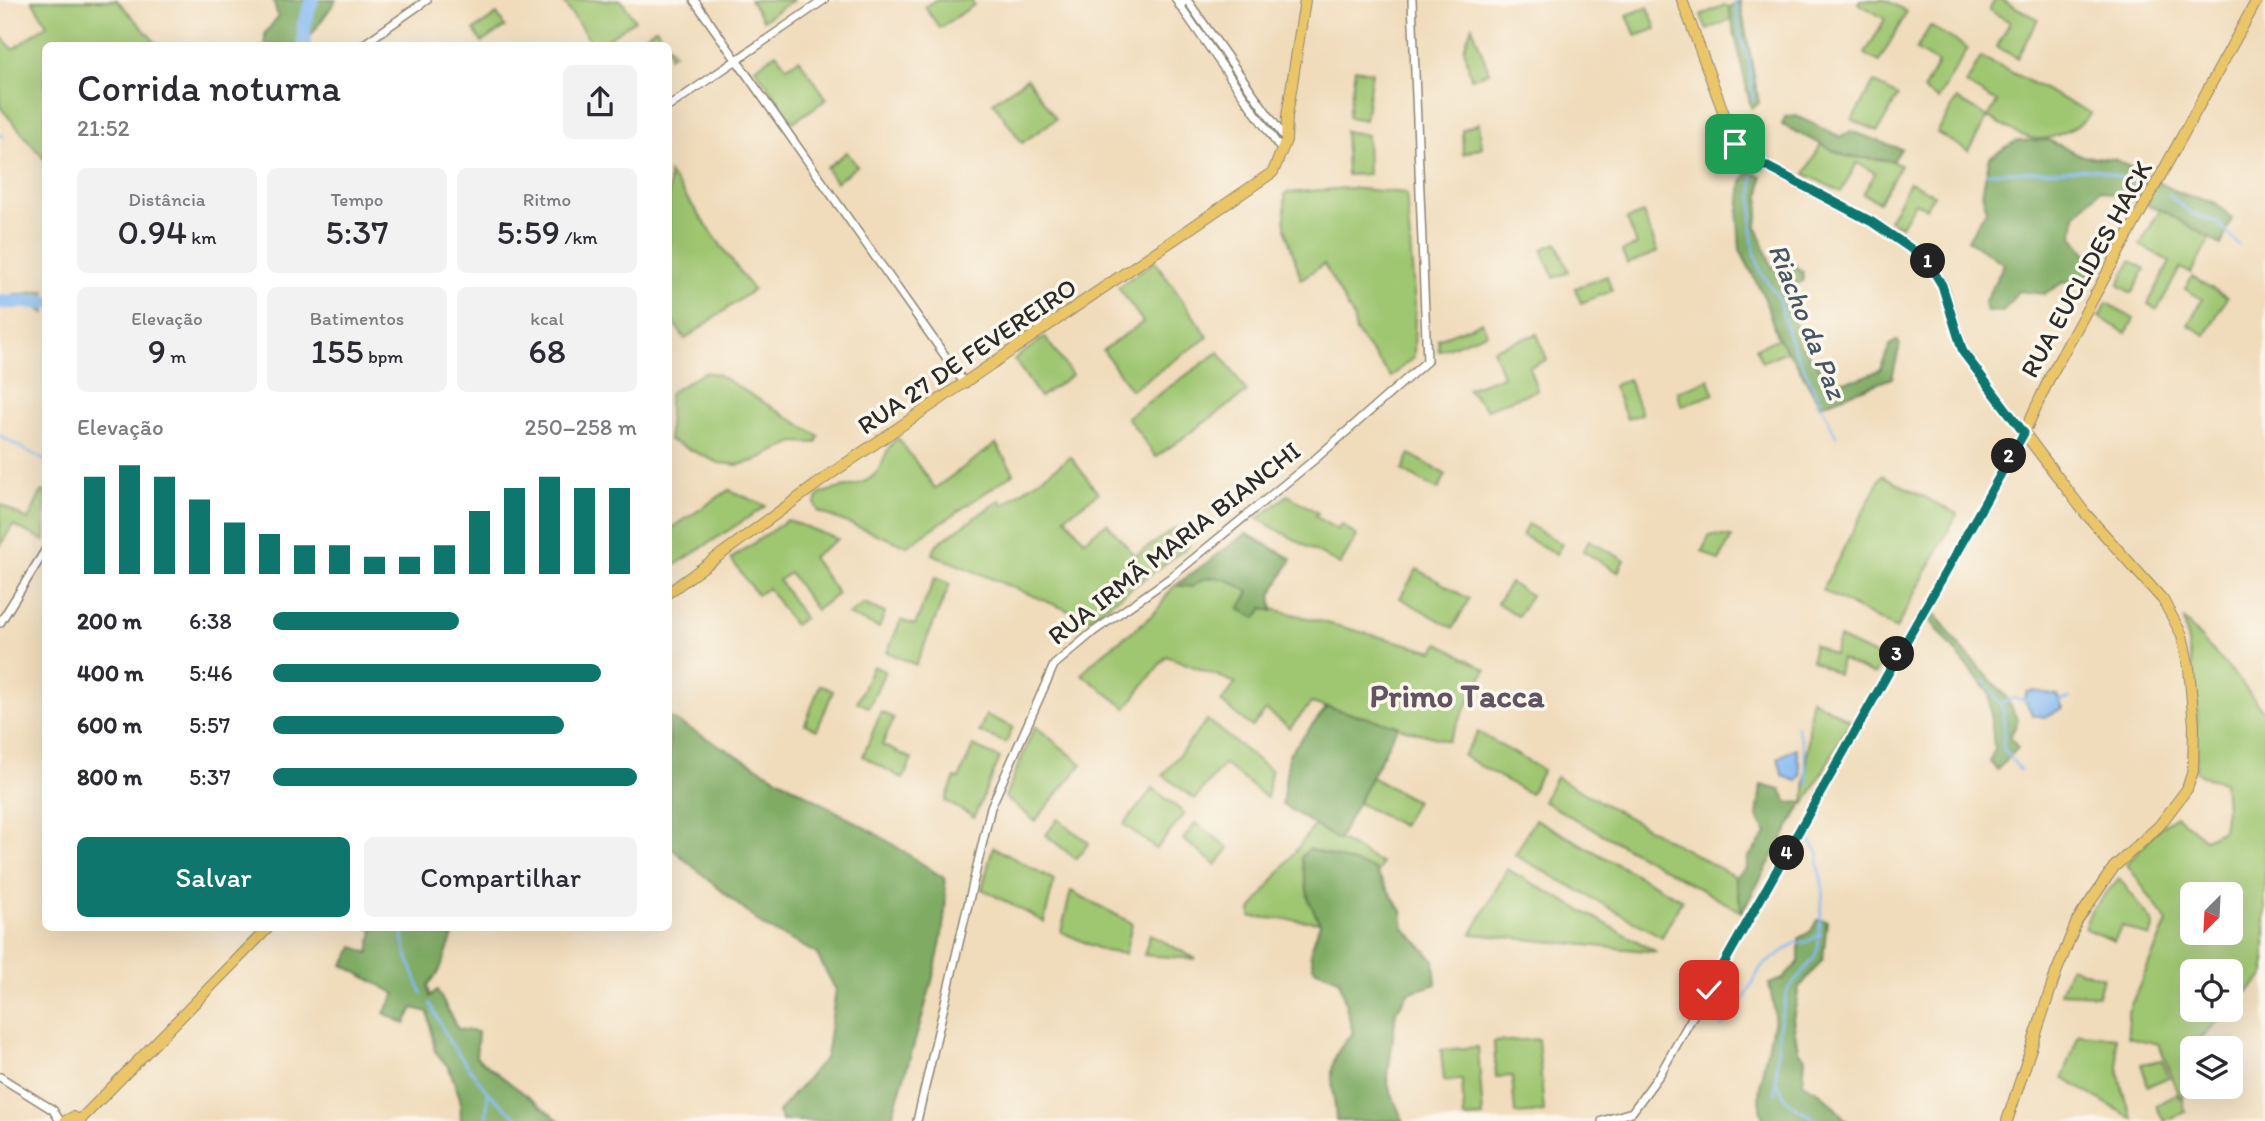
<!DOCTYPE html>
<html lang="pt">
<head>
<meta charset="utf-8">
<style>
  :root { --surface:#fff; --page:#f2f2f3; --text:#2b2b33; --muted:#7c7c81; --accent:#0f766e }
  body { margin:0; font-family:Itim,sans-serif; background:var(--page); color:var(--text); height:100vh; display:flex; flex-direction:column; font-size:26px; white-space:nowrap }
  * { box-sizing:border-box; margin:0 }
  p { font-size:23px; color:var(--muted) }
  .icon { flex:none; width:38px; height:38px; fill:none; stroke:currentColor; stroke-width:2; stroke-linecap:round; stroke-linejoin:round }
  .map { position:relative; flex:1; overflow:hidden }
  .details { position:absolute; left:42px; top:42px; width:630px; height:889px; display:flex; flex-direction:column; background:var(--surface); border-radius:10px; box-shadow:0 7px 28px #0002 }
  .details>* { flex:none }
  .needle { width:46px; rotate:204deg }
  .controls { position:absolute; left:2180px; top:882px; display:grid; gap:14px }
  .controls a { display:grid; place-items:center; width:63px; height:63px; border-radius:10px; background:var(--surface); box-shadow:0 7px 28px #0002; font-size:35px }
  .pin { position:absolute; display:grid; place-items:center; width:60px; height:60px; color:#fff; margin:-30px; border-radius:14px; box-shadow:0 4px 10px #0006 }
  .km { position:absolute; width:35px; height:35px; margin:-18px; border-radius:50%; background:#222; color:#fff; font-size:19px; line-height:35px; text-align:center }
  .round { display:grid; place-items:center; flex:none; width:74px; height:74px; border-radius:10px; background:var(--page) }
  .overview { display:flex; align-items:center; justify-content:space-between; height:119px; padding:0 35px }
  h1 { font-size:38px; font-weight:600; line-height:52px }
  .stats { display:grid; grid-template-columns:repeat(3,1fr); gap:10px; height:119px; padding:7px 35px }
  .stats div { display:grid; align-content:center; border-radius:10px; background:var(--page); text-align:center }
  .stats b { font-size:35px; font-weight:600 }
  .stats small { font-size:19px; font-weight:400 }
  .stats p { font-size:19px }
  .chart { height:196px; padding:14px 35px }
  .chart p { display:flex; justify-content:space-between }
  .chart svg { width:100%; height:126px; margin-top:7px; stroke:var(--accent); stroke-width:6 }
  .cta { display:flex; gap:14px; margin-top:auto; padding:14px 35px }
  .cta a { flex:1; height:80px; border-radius:10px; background:var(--accent); color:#fff; font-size:28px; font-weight:600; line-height:80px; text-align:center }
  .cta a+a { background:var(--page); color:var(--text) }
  ul { padding:0 35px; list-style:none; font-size:23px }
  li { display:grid; grid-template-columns:112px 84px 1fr; align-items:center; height:52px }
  li i { height:18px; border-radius:9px; background:var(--accent) }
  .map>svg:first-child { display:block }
  .green { fill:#9fc671; stroke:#65784e; stroke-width:2; fill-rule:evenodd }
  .forest { fill:#7fab63; stroke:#556b47; stroke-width:2 }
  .water { fill:#85b9f3; stroke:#58728f; stroke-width:2 }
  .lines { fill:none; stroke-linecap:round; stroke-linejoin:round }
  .stream { stroke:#85b9f3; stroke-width:2.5 }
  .river { stroke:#85b9f3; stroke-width:14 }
  .minor-casing { stroke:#8e8473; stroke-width:10 }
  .major-casing { stroke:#8e8473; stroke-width:12 }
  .minor { stroke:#fff; stroke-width:7 }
  .major { stroke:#ebc669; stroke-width:10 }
  .route-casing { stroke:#fff; stroke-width:14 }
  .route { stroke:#0f766e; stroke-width:9 }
  .labels { text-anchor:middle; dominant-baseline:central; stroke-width:7; stroke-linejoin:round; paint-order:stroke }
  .street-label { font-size:26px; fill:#2b2b2b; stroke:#fbf7ec }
  .water-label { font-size:28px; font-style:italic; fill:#465667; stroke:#fbf7ec }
  .district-label { font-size:33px; font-weight:bold; fill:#625461; stroke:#fbf7ec }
</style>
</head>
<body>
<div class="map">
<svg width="2265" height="1121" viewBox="0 0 2265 1121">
  <rect width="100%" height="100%" fill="#fbf7ec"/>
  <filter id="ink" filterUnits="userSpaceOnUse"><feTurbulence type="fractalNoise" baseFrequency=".0143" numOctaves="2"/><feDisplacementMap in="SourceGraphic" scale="14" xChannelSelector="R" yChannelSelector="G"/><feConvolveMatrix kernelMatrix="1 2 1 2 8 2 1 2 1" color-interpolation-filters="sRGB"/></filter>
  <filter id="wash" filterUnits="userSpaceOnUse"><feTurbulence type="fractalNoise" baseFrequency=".00686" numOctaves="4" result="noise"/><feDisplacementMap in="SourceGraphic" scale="28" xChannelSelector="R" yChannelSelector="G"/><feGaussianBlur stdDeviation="1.57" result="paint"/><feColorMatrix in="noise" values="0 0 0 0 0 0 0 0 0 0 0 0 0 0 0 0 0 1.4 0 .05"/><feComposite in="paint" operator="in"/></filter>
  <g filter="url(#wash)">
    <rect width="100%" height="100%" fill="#f0dcbb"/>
    <g class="green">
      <path d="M32,0H117L158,45L46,46L45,160L0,107V36L13,49L47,25Z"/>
      <path d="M562,0H621L635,20L598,45H593Z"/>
      <path d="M750,0H793L763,20Z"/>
      <path d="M935,0H971L974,5L940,28L925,7Z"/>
      <path d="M1860,0H1886L1907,12L1879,62L1865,54L1885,19L1858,3Z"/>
      <path d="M1995,0H2002L2038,19L2017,58L1997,47L2010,22L1989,10Z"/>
      <path d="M1725,5L1729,8L1731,19L1707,30L1701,15Z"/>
      <path d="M1648,7L1656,29L1636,36L1627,15Z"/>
      <path d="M497,14L505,27L482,42L474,30Z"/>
      <path d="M1472,26L1489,72L1471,79L1464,48Z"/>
      <path d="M1930,26L1968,48L1938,99L1923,90L1938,63L1916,50Z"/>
      <path d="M656,28L674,53L669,57L668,46L648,45L642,37Z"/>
      <path d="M776,53L787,67L799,59L827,99L793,122L755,68Z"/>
      <path d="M1981,57L2091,113C2084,123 2076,127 2065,132C2032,148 2018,133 1988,117L1968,151L1937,133L1957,99L1988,117L1997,102L1966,84Z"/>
      <path d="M1355,69L1372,72L1365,120L1348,117Z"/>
      <path d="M1027,78L1056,119L1022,143L993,102Z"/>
      <path d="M1874,82L1898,96L1878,131L1852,120Z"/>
      <path d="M1479,123L1482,147L1463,154L1462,130Z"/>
      <path d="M1345,131L1367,135L1368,174L1347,175Z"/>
      <path d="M1821,144L1845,156L1893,161L1901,165L1879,202L1863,194L1875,173L1857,163L1841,192L1805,174Z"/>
      <path d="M847,152L857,166L836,182L826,168Z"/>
      <path d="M669,173L753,290L685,339L669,316Z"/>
      <path d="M1910,182L1934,195L1926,208L1915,202L1901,226L1889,220Z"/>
      <path d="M1348,188L1406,193L1415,305L1414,357L1391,377L1356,332L1353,317L1324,264L1301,279L1285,228V193Z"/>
      <path d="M2160,209L2211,237L2191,273L2180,268L2157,310L2148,304L2170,262L2140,245Z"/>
      <path d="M1643,213L1658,252L1627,264L1622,251L1637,245L1627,219Z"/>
      <path d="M1557,243L1569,272L1554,278L1542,249Z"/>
      <path d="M1155,261L1208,337L1131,390L1103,350L1143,322L1118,287Z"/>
      <path d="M2131,261L2145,269L2132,293L2118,285Z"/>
      <path d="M1607,276L1612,291L1581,303L1575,288Z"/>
      <path d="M2192,277L2227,297L2206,335L2188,325L2202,299L2185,289Z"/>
      <path d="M45,291V313L16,295Z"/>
      <path d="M2107,303L2134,319L2126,333L2099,317Z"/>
      <path d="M1482,322L1487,333L1439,351L1438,339Z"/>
      <path d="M1537,334L1547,360L1529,367L1537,390L1487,409L1467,389L1503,376L1493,349Z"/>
      <path d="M1786,335L1792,349L1762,362L1756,348Z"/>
      <path d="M1045,337L1072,375L1040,397L1014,359Z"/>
      <path d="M1219,352L1247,392L1156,457L1127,417Z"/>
      <path d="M704,372L717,374L819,436L816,443L794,442L754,461L738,465L719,463L669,440V393Z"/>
      <path d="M1628,379L1642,414L1627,419L1613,386Z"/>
      <path d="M1709,379L1714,394L1682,406L1677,392Z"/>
      <path d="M898,438L935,488L996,444L1014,473L907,546L819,512L815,504L819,495C836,485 860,490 875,474C886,463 884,447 898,438Z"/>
      <path d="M1410,454L1446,475L1438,490L1402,470Z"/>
      <path d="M1071,457L1098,493L1065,517L1084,540L1107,523L1135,556L1176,528L1189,546L1089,619L932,554L937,544L1000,500L1003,505Z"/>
      <path d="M1882,475L1957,514L1896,629L1822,590Z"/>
      <path d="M729,490L766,506L669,569V530Z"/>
      <path d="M42,491L45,492V541L13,525L0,546V504L28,520Z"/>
      <path d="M1288,495L1318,513L1315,516L1338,530L1341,524L1357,536L1340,565L1258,519Z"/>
      <path d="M787,520L838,539L812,557L838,594L816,610L790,573L779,580L804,618L794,625L768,588L757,595L731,559Z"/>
      <path d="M1528,524L1562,544L1556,554L1522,535Z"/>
      <path d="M1248,534L1276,550L1246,602L1434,651L1439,643L1486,670L1448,741L1311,703L1290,728L1266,710L1252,727L1221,702L1236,683L1166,656L1126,708L1082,674C1103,648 1134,634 1157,610C1164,602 1166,593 1176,585L1186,586Z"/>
      <path d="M1710,535L1732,537L1719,561L1702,551Z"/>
      <path d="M1589,540L1624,560L1618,572L1583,551Z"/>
      <path d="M1417,569L1469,599L1453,628L1400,598Z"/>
      <path d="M935,578L950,584L916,665L887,652L901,620L915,625Z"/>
      <path d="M1510,583L1531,595L1518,616L1497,603Z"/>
      <path d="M864,604L885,613L879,628L848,615Z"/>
      <path d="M2184,620L2235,675L2265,713V976L2231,1006V971H2193V1010H2228L2185,1055L2183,1105L2186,1112L2164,1121L2156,1106L2177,1094L2181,1099L2159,1044L2128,1037V1012L2167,922L2127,864L2160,827L2176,816L2205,839L2223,830L2226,809L2224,782L2207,778L2196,771L2197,697ZM2193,894H2231V933H2193Z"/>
      <path d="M1839,638L1883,659L1874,675L1841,659L1838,674L1812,660L1813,644L1834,655Z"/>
      <path d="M873,666L885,671L869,707L857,702Z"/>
      <path d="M820,685L833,691L817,730L805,724Z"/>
      <path d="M1811,699L1851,721L1804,805Z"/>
      <path d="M881,712L894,718L882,745L912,759L903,779L863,756Z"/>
      <path d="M986,715L1013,727L1006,743L979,732Z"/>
      <path d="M1207,720L1271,771L1267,798L1224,764L1195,799L1163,775Z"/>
      <path d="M1035,726L1082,764L1035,821L1005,797Z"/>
      <path d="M1478,732L1543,770L1530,794L1463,756Z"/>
      <path d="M973,746L1000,758L974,817L945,801L955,778L959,779Z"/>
      <path d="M1371,777L1416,801L1402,826L1358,803Z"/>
      <path d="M1556,777L1735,877L1742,912L1543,801Z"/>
      <path d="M1153,788L1185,814L1156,849L1124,824Z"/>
      <path d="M1058,819L1089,843L1076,859L1046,835Z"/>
      <path d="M1535,819L1682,900L1662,937L1515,855Z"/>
      <path d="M1196,823L1229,848L1216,865L1183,839Z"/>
      <path d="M1315,825L1382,864L1351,924L1251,917V910Z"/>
      <path d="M993,847L1054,880L1044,922L982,889Z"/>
      <path d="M1507,869L1657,952L1472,934Z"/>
      <path d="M2119,878L2154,924L2150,937L2122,926L2114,941L2084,928L2091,911Z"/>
      <path d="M1071,891L1132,923L1125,954L1104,951L1061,932Z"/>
      <path d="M1150,934L1151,935L1196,959L1144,955Z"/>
      <path d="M2070,967L2103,978L2098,995L2060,993Z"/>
      <path d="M2079,1034L2116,1037C2116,1066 2121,1093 2133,1119L2063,1078Z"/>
      <path d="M1538,1039L1544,1112L1515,1114L1512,1076L1496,1077L1494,1042Z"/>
      <path d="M1478,1047L1483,1117L1464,1118L1462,1080L1444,1081L1441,1050Z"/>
      <path d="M2162,1060L2169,1077L2148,1086L2141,1064Z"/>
    </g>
    <g class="forest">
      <path d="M273,0H336L310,37L308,45H265V33L278,17Z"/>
      <path d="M1740,1L1759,103L1751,108L1729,8Z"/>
      <path d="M1796,116L1841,137L1851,131L1901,149L1893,161L1845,156L1782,125L1785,117Z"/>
      <path d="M2048,140L2083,156L2115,159L2179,193L2216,203L2232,219L2221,245L2160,209L2100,190L2075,215L2073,236L2086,253L2100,260L2086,286L2064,282L2044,294L2018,291L2003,312L1987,311L1984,303L2004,264L1968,240L1986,210L1982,192L1990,157L2016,141Z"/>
      <path d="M1748,172L1762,176L1757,227L1772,268L1786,258L1803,272V281L1791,287L1789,293L1800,344L1829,380C1849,383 1863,378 1880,370L1890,345L1897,340L1900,345L1892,378L1820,405L1796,362L1777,337L1765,299L1740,250L1738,220L1742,182Z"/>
      <path d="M1246,534L1292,559L1271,595L1273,611L1263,608L1256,618L1239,609L1249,592C1231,580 1210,569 1193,587L1176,585Z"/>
      <path d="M1929,606L1962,649L2005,695L2018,721L2010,737L2018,748L1997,770L1990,762L1994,748L1989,693L1925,614Z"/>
      <path d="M1327,707L1398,726L1338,840L1282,804L1289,754Z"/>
      <path d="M669,717L880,836L944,878C955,933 907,1061 891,1121H782L778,1112L826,1057L836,990L816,953L763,926L669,846Z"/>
      <path d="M1761,785L1781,790L1788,803L1803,802L1742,912L1735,877L1746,869L1748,858L1767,833L1757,817Z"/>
      <path d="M1309,849L1374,869L1402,911L1404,928L1434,960L1436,984L1408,993L1396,1012L1387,1083L1403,1121H1336C1335,1083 1320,1065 1353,1033L1339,979L1314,969L1310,953L1320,923L1309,901L1301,857Z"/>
      <path d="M1817,920L1827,921L1823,959L1799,988L1793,1019L1798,1051L1805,1057L1803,1083L1821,1093L1847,1121H1765C1749,1099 1771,1045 1774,1017C1775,1007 1771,995 1769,984L1783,979L1799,962V938L1811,931Z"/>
      <path d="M369,928H456L439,972L428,985L430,996L437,990L458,1029L478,1032L476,1057L560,1121H461L460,1098L449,1068L435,1051L428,1012L413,1008L405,1024L384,1013L396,994L343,965L354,947L369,953L373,930Z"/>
    </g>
    <g class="water">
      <path d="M2034,691L2057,695L2063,708L2044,717L2033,715L2024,699L2027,692Z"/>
      <path d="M1796,748L1801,775L1797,781L1783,776L1778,758Z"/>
    </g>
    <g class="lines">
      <g class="stream">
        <path d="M1735,0L1741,39L1749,61L1753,100"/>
        <path d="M0,135L3,137"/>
        <path d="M1987,173L2097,169L2139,184"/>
        <path d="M1753,175L1752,238L1755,254L1761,273L1778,297L1789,337L1836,436"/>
        <path d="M2169,195L2191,213L2218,223L2239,245"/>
        <path d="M0,436L46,461"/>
        <path d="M1983,681C2009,712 2004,710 2003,748L2020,770"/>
        <path d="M2060,700L2070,698"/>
        <path d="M2002,703L2015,698L2025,700"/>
        <path d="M1797,726L1804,749L1808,785"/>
        <path d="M1822,804L1824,796"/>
        <path d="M403,928C401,943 415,979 422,993"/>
        <path d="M430,1003L449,1041L488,1093L522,1121"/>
        <path d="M1721,1027L1739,1009L1761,967L1795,943L1806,942L1821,934"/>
        <path d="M1776,1081L1787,1101L1818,1121"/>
        <path d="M1775,1094L1779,1028L1787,991L1814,958L1818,948L1823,889L1818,862L1820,854L1806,837L1816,812"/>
        <path d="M486,1121L488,1093"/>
      </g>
      <g class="river">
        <path d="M304,46V24L312,0"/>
        <path d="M0,302H46"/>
      </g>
    </g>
  </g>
  <g filter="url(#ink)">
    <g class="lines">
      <defs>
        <g id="minor">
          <path d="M694,0L965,384"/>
          <path d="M1176,0L1282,151"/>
          <path d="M1179,5L1187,0L1286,140"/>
          <path d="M361,46L427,0"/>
          <path d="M668,107L824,0"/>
          <path d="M0,623L46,549"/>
          <path d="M0,1077L53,1110L60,1121"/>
          <path d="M917,1121L991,807L1054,665L1093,632L1170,578L1314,460L1427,361L1412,0"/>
          <path d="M1602,1121L1632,1112L1660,1074L2024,433"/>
        </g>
        <g id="major">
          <path d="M1682,0L1735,144L1745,155L1872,222L1926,259L1943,285L1963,352L2085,513L2163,600L2182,635L2189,668L2194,725L2193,771L2187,789L2159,826L2114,867L2077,921L2056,973L2007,1121"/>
          <path d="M2024,433L2050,377L2257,0"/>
          <path d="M668,593L832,473L1273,172L1286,140L1287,116L1305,0"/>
          <path d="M65,1121L73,1117L81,1121"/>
          <path d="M79,1121L268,928"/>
        </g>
      </defs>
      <use href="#minor" class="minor-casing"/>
      <use href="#major" class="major-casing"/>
      <use href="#minor" class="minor"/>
      <use href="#major" class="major"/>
    </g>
  </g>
  <g class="lines" filter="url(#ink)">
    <defs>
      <path id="route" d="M1709,990L2024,433L1963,352L1942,285L1926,259L1872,222L1745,155L1735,144"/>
    </defs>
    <use href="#route" class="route-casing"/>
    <use href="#route" class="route"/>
  </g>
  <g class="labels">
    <g class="street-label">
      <text transform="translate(2086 269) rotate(-61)">RUA EUCLIDES HACK</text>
      <text transform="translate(967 356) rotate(-34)">RUA 27 DE FEVEREIRO</text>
      <text transform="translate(1174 543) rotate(-38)">RUA IRMÃ MARIA BIANCHI</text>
    </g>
    <g class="water-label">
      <text transform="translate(1808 321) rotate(68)">Riacho da Paz</text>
    </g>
    <g class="district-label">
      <text x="1457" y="695">Primo Tacca</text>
    </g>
  </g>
</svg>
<div class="controls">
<a><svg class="needle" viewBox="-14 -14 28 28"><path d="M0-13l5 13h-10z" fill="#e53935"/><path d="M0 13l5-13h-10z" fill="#7c7c81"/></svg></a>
<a><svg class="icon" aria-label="locate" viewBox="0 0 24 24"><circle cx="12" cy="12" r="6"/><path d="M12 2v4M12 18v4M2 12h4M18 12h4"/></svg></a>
<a><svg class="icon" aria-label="layers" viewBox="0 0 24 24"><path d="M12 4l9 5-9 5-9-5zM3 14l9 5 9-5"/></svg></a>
</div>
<div class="pin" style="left:1735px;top:144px;background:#1e9e55"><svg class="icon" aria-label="arrive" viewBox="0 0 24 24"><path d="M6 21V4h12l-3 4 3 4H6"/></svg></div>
<div class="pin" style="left:1709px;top:990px;background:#d93025"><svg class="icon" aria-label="check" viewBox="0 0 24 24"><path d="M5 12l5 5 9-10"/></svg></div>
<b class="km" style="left:1928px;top:261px">1</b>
<b class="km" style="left:2009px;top:456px">2</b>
<b class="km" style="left:1897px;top:654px">3</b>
<b class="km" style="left:1787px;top:853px">4</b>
<section class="details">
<div class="overview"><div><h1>Corrida noturna</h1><p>21:52</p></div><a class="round"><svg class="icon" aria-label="share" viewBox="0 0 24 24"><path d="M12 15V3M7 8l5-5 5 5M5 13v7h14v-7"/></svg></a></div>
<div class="stats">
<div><p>Distância</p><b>0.94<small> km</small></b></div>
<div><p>Tempo</p><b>5:37</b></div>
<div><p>Ritmo</p><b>5:59<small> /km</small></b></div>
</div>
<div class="stats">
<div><p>Elevação</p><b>9<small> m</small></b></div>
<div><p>Batimentos</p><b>155<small> bpm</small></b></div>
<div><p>kcal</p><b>68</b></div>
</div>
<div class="chart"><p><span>Elevação</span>250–258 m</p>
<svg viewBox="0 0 160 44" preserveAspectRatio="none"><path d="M5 44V10M15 44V6M25 44V10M35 44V18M45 44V26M55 44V30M65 44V34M75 44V34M85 44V38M95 44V38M105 44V34M115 44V22M125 44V14M135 44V10M145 44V14M155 44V14"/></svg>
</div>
<ul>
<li><b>200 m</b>6:38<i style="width:51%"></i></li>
<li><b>400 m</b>5:46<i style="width:90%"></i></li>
<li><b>600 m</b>5:57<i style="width:80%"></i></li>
<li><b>800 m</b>5:37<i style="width:100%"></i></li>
</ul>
<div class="cta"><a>Salvar</a><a>Compartilhar</a></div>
</section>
</div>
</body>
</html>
